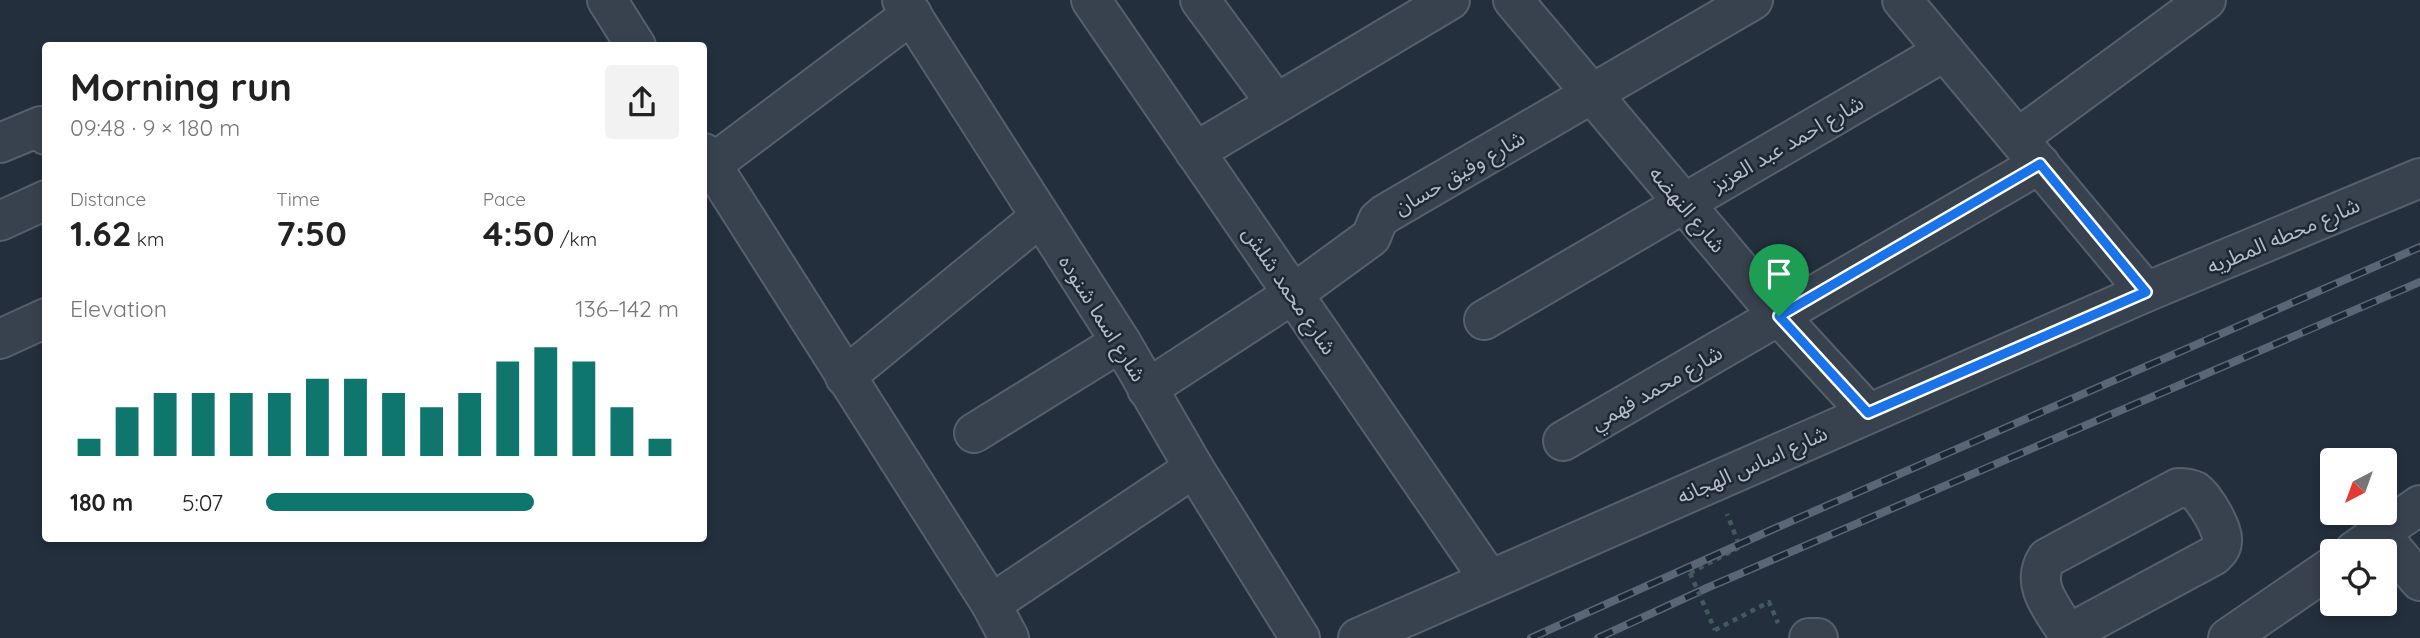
<!DOCTYPE html>
<html lang="en">
<head>
<meta charset="utf-8">
<style>
  :root { --surface:#fff; --page:#f2f2f2; --text:#222; --muted:#767676; --accent:#0f766e }
  body { margin:0; font-family:Quicksand,"Noto Sans Arabic",sans-serif; background:var(--page); color:var(--text); height:100vh; display:flex; flex-direction:column; font-size:26px; white-space:nowrap }
  * { box-sizing:border-box; margin:0 }
  p { font-size:23px; color:var(--muted) }
  .icon { flex:none; width:38px; height:38px; fill:none; stroke:currentColor; stroke-width:2; stroke-linecap:round; stroke-linejoin:round }
  .map { position:relative; flex:1; overflow:hidden }
  .sheet { position:absolute; left:42px; top:42px; width:665px; height:500px; display:flex; flex-direction:column; background:var(--surface); border-radius:7px; box-shadow:0 4px 10px #0003 }
  .sheet>* { flex:none }
  .needle { width:46px; rotate:221deg }
  .tools { position:absolute; left:2320px; top:448px; display:grid; gap:14px }
  .tools a { display:grid; place-items:center; width:77px; height:77px; border-radius:7px; background:var(--surface); box-shadow:0 4px 10px #0003; font-size:35px }
  .pin { position:absolute; display:grid; place-items:center; width:60px; height:60px; color:#fff; margin:-72px -30px; border-radius:50% 50% 50% 0; rotate:-45deg; box-shadow:0 0 7px #0007 }
  .pin .icon { rotate:45deg }
  .round { display:grid; place-items:center; flex:none; width:74px; height:74px; border-radius:7px; background:var(--page) }
  .summary { display:flex; align-items:center; justify-content:space-between; height:119px; padding:0 28px }
  h1 { font-size:38px; font-weight:700; line-height:52px }
  .metrics { display:grid; grid-template-columns:repeat(3,1fr); gap:10px; height:119px; padding:7px 28px }
  .metrics div { display:grid; align-content:center }
  .metrics b { font-size:35px; font-weight:700 }
  .metrics small { font-size:19px; font-weight:400 }
  .metrics p { font-size:19px }
  .chart { height:196px; padding:14px 28px }
  .chart p { display:flex; justify-content:space-between }
  .chart svg { width:100%; height:126px; margin-top:7px; stroke:var(--accent); stroke-width:6 }
  ul { padding:0 28px; list-style:none; font-size:23px }
  li { display:grid; grid-template-columns:112px 84px 1fr; align-items:center; height:52px }
  li i { height:18px; border-radius:9px; background:var(--accent) }
  .map>svg:first-child { display:block }
  .lines { fill:none; stroke-linecap:round; stroke-linejoin:round }
  .minor-casing { stroke:#565f6c; stroke-width:42 }
  .path { stroke:#44595c; stroke-width:4.5; stroke-dasharray:5 5; stroke-linecap:butt }
  .minor { stroke:#38414e; stroke-width:38 }
  .rail-casing { stroke:#5a6575; stroke-width:8 }
  .rail { stroke:#1d2633; stroke-width:5; stroke-dasharray:16; stroke-linecap:butt }
  .path-bridge { stroke:#44595c; stroke-width:4.5; stroke-dasharray:5 5; stroke-linecap:butt }
  .route-casing { stroke:#fff; stroke-width:14 }
  .route { stroke:#1a73e8; stroke-width:9 }
  .labels { text-anchor:middle; dominant-baseline:central; stroke-width:5; stroke-linejoin:round; paint-order:stroke }
  .street-label { font-size:21px; fill:#b4bcc9; stroke:#1d2633 }
</style>
</head>
<body>
<div class="map">
<svg width="2420" height="638" viewBox="0 0 2420 638">
  <rect width="100%" height="100%" fill="#242f3e"/>
  <g class="lines">
    <defs>
      <g id="minor">
        <path d="M607,0L636,46"/>
        <path d="M902,0L1121,342L1194,468L1300,638"/>
        <path d="M1091,0L1489,579"/>
        <path d="M1200,0L1276,103"/>
        <path d="M1513,0L1779,316L1868,413"/>
        <path d="M1902,0L2146,292"/>
        <path d="M2018,138L2206,0"/>
        <path d="M0,143L41,126L46,135"/>
        <path d="M1195,152L1450,0"/>
        <path d="M704,153L991,604L1009,638"/>
        <path d="M711,165L912,14"/>
        <path d="M0,221L46,200"/>
        <path d="M1484,320L1945,51"/>
        <path d="M0,339L46,318"/>
        <path d="M845,377L1040,217"/>
        <path d="M1147,389L1293,294L1371,237L1378,220L1385,214L1753,0"/>
        <path d="M974,433L1121,342"/>
        <path d="M1563,441L2040,164"/>
        <path d="M2178,488C2184,488 2189,488 2195,491C2204,497 2224,530 2222,541C2222,548 2218,552 2213,556L2068,634C2054,610 2029,585 2047,558Z"/>
        <path d="M2379,533L2420,581"/>
        <path d="M2354,551L2420,505"/>
        <path d="M991,604L1194,468"/>
        <path d="M1358,638L2146,292L2420,178"/>
        <path d="M1809,638H1818"/>
        <path d="M2228,638L2333,566"/>
      </g>
    </defs>
    <use href="#minor" class="minor-casing"/>
    <g class="path">
      <path d="M1690,573L1740,547L1727,514"/>
      <path d="M1715,630L1769,602L1778,623"/>
    </g>
    <use href="#minor" class="minor"/>
    <defs>
      <g id="rail">
        <path d="M1531,638L1778,527L2420,247"/>
        <path d="M1598,638L1709,587L2420,282"/>
      </g>
    </defs>
    <use href="#rail" class="rail-casing"/>
    <use href="#rail" class="rail"/>
    <path class="path-bridge" d="M1690,573L1715,630"/>
  </g>
  <g class="lines">
    <defs>
      <path id="route" d="M2040,164L2146,292L1868,413L1779,316Z"/>
    </defs>
    <use href="#route" class="route-casing"/>
    <use href="#route" class="route"/>
  </g>
  <g class="labels">
    <g class="street-label">
      <text transform="translate(1787 143) rotate(-30)">شارع احمد عبد العزيز</text>
      <text transform="translate(1459 172) rotate(-30)">شارع وفيق حسان</text>
      <text transform="translate(1688 209) rotate(50)">شارع النهضه</text>
      <text transform="translate(2283 235) rotate(-23)">شارع محطه المطريه</text>
      <text transform="translate(1290 290) rotate(56)">شارع محمد شلش</text>
      <text transform="translate(1103 318) rotate(58)">شارع اسما شنوده</text>
      <text transform="translate(1656 387) rotate(-30)">شارع محمد فهمي</text>
      <text transform="translate(1752 464) rotate(-24)">شارع اساس الهجانه</text>
    </g>
  </g>
</svg>
<div class="tools">
<a><svg class="needle" viewBox="-14 -14 28 28"><path d="M0-13l5 13h-10z" fill="#e53935"/><path d="M0 13l5-13h-10z" fill="#767676"/></svg></a>
<a><svg class="icon" aria-label="locate" viewBox="0 0 24 24"><circle cx="12" cy="12" r="6"/><path d="M12 2v4M12 18v4M2 12h4M18 12h4"/></svg></a>
</div>
<div class="pin" style="left:1779px;top:316px;background:#1e9e55"><svg class="icon" aria-label="arrive" viewBox="0 0 24 24"><path d="M6 21V4h12l-3 4 3 4H6"/></svg></div>
<section class="sheet">
<div class="summary"><div><h1>Morning run</h1><p>09:48 · 9 × 180 m</p></div><a class="round"><svg class="icon" aria-label="share" viewBox="0 0 24 24"><path d="M12 15V3M7 8l5-5 5 5M5 13v7h14v-7"/></svg></a></div>
<div class="metrics">
<div><p>Distance</p><b>1.62<small> km</small></b></div>
<div><p>Time</p><b>7:50</b></div>
<div><p>Pace</p><b>4:50<small> /km</small></b></div>
</div>
<div class="chart"><p><span>Elevation</span>136–142 m</p>
<svg viewBox="0 0 160 44" preserveAspectRatio="none"><path d="M5 44V38M15 44V27M25 44V22M35 44V22M45 44V22M55 44V22M65 44V17M75 44V17M85 44V22M95 44V27M105 44V22M115 44V11M125 44V6M135 44V11M145 44V27M155 44V38"/></svg>
</div>
<ul>
<li><b>180 m</b>5:07<i style="width:65%"></i></li>
</ul>
</section>
</div>
</body>
</html>
